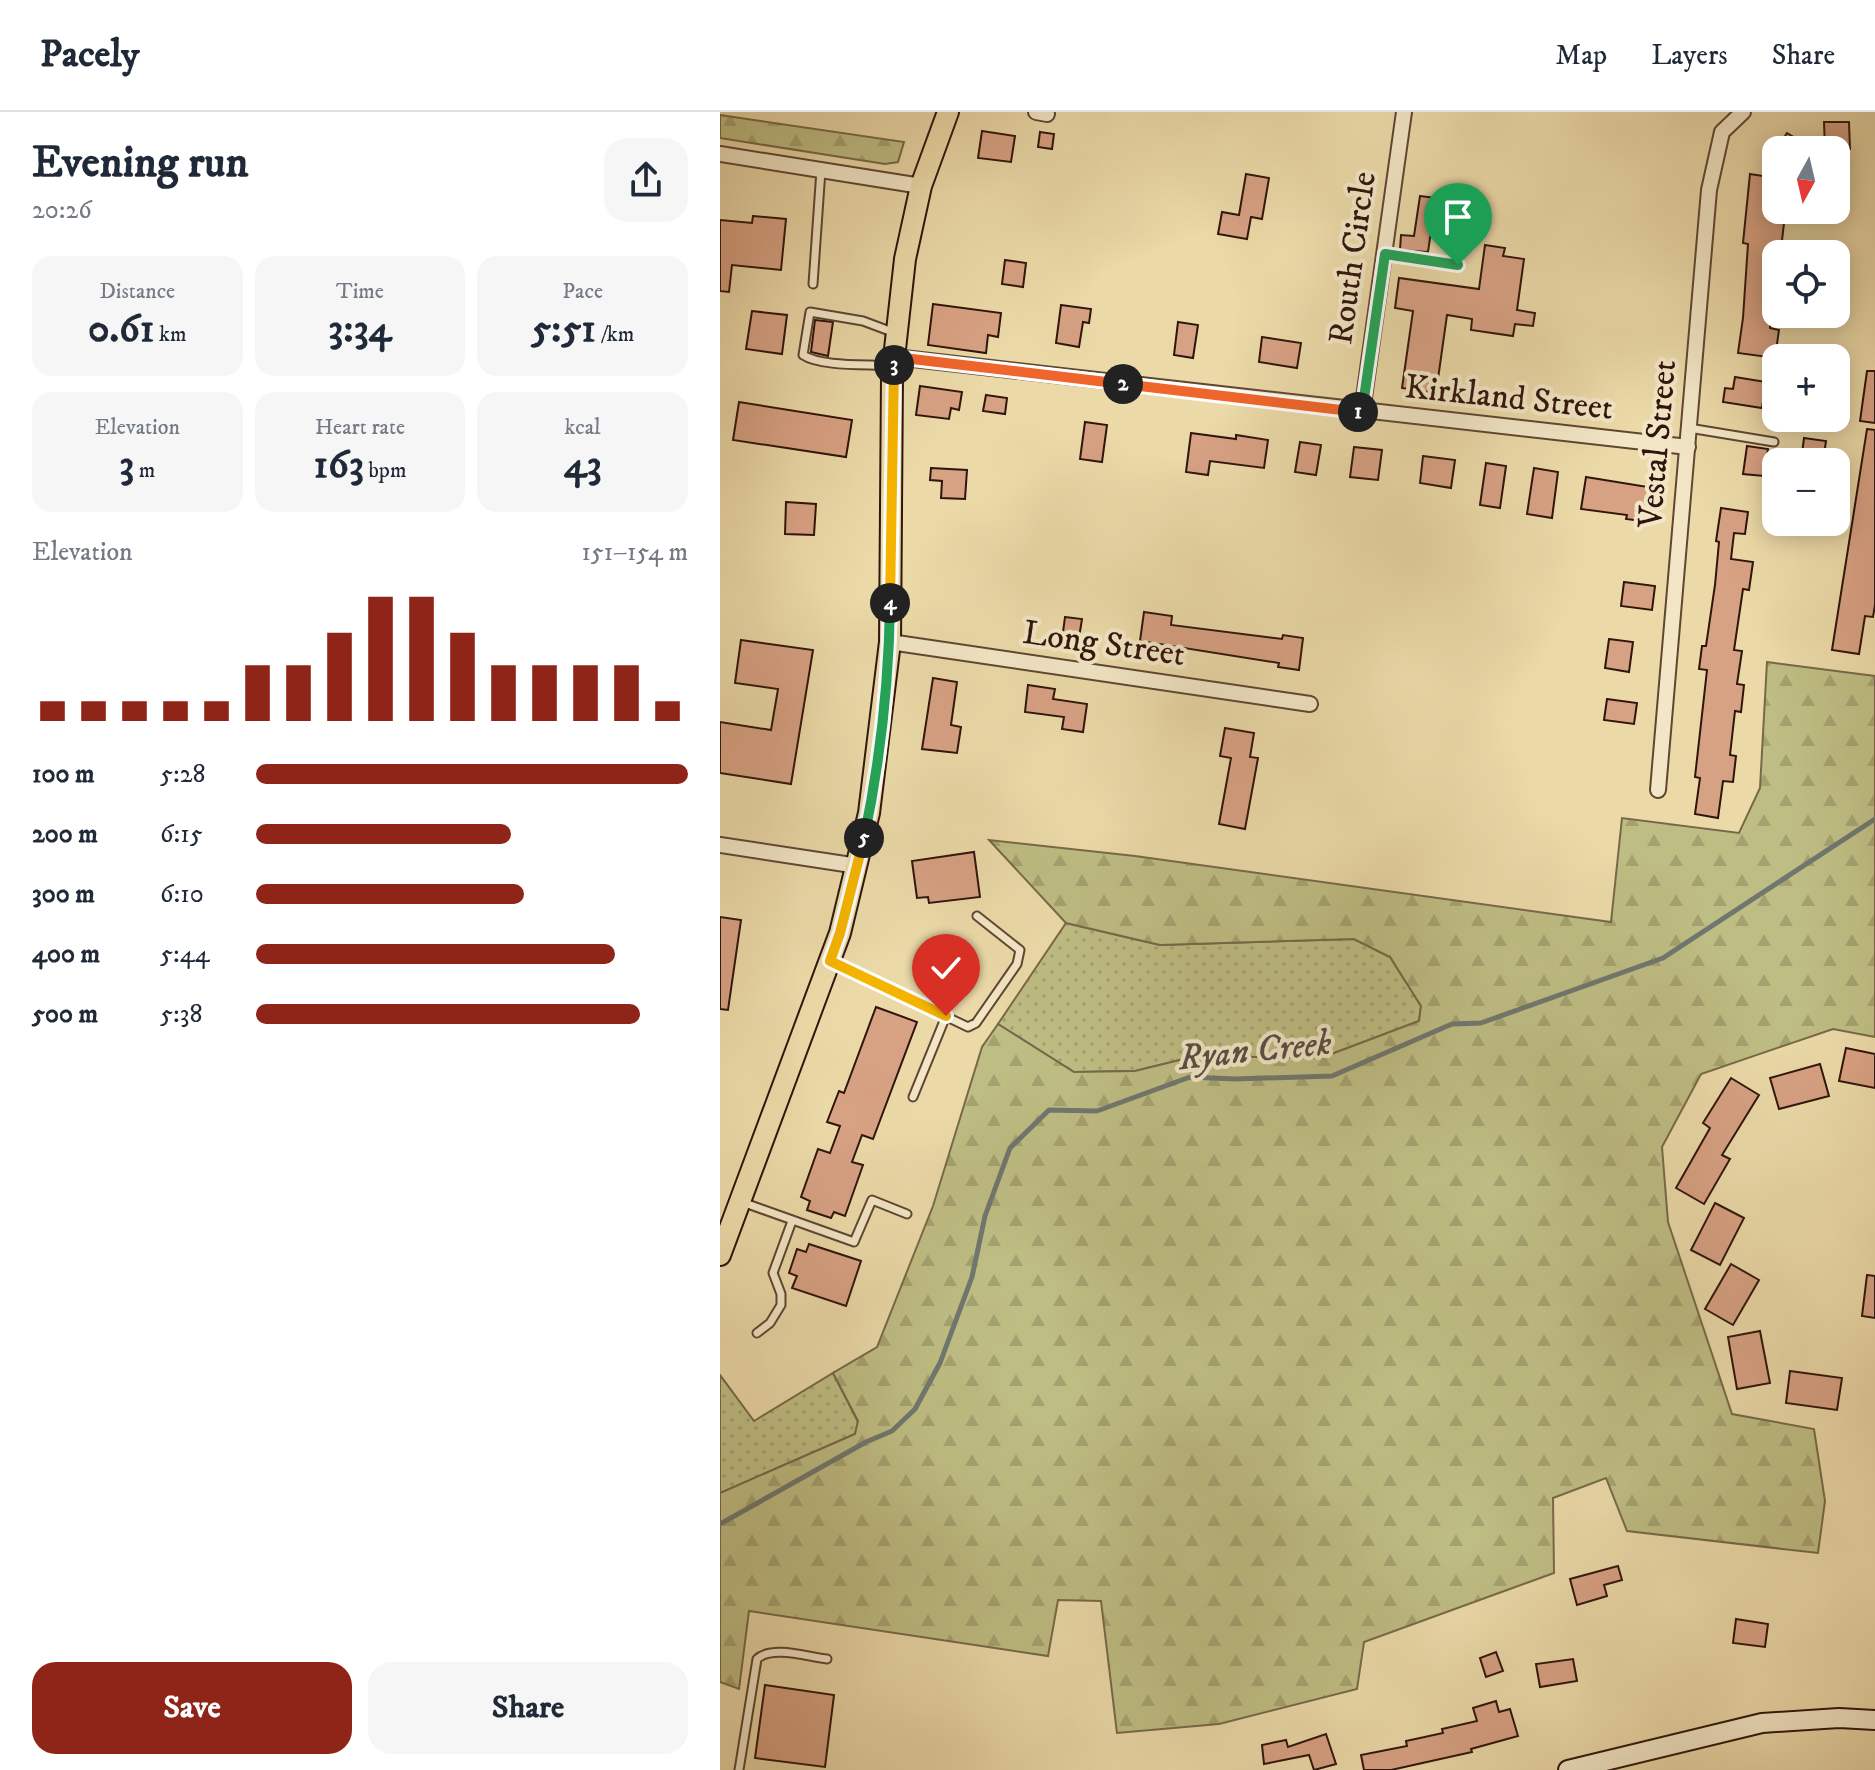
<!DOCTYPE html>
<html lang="en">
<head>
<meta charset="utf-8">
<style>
  :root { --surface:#fff; --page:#f6f6f7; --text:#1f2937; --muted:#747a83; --line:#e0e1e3; --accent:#8f2418 }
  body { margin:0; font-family:"IM FELL DW Pica",serif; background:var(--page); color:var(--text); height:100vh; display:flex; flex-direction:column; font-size:30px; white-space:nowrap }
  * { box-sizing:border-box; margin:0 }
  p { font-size:26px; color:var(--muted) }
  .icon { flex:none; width:44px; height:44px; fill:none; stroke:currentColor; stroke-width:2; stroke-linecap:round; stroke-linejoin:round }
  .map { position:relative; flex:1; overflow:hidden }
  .drawer { display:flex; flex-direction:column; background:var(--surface); width:720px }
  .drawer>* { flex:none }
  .needle { width:52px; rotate:188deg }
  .controls { position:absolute; left:1042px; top:24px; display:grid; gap:16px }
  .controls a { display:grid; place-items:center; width:88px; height:88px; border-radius:16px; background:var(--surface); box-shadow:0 4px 20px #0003; font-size:40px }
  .pin { position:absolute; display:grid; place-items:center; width:68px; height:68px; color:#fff; margin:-82px -34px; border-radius:50% 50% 50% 0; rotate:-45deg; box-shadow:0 0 8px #0007 }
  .pin .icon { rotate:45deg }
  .km { position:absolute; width:40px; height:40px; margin:-20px; border-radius:50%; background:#222; color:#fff; font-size:22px; line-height:40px; text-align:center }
  .round { display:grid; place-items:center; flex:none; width:84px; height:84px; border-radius:24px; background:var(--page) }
  .summary { display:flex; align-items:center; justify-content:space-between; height:136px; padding:0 32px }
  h1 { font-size:44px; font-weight:700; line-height:60px }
  .figures { display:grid; grid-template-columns:repeat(3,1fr); gap:12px; height:136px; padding:8px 32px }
  .figures div { display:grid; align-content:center; border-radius:20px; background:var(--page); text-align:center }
  .figures b { font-size:40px; font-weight:700 }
  .figures small { font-size:22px; font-weight:400 }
  .figures p { font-size:22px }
  .chart { height:224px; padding:16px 32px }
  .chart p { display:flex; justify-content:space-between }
  .chart svg { width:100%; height:144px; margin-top:8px; stroke:var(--accent); stroke-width:6 }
  .button { display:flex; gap:16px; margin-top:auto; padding:16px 32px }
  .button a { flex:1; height:92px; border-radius:24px; background:var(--accent); color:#fff; font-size:32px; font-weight:700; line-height:92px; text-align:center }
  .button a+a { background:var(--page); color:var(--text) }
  ul { padding:0 32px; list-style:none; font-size:26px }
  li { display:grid; grid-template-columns:128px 96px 1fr; align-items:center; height:60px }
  li i { height:20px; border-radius:10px; background:var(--accent) }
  header { display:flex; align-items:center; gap:48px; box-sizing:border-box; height:112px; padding:0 40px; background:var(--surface); border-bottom:2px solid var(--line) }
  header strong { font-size:38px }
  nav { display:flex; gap:44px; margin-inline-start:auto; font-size:28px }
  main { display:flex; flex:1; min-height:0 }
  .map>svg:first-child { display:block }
  .grass { fill:url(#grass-dots); stroke:#776948; stroke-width:2 }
  .forest { fill:url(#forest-firs); stroke:#776948; stroke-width:2 }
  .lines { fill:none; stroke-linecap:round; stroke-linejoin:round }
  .stream { stroke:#70776e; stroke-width:5 }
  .building { fill:#d7a183; stroke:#30150c; stroke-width:2 }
  .lane-casing { stroke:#5f4633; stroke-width:11 }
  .street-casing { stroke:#5f4633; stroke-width:18 }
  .secondary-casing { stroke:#30150c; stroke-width:22 }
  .primary-casing { stroke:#30150c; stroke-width:24 }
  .lane { stroke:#f2e6c6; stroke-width:7 }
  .street { stroke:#f2e6c6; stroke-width:14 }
  .secondary { stroke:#f2e6c6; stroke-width:18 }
  .primary { stroke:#ebd9a8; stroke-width:20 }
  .split-1-casing { stroke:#fff; stroke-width:16 }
  .split-2-casing { stroke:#fff; stroke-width:16 }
  .split-3-casing { stroke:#fff; stroke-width:16 }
  .split-4-casing { stroke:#fff; stroke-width:16 }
  .split-5-casing { stroke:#fff; stroke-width:16 }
  .split-6-casing { stroke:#fff; stroke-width:16 }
  .split-1 { stroke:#22a559; stroke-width:10 }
  .split-2 { stroke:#f0652b; stroke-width:10 }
  .split-3 { stroke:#f0652b; stroke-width:10 }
  .split-4 { stroke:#f5b400; stroke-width:10 }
  .split-5 { stroke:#22a559; stroke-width:10 }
  .split-6 { stroke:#f5b400; stroke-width:10 }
  .labels { text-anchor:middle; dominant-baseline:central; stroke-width:8; stroke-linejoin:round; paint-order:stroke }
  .street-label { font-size:34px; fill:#30150c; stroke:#f2e6c6 }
  .water-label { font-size:36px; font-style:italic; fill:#554e45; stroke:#f2e6c6 }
</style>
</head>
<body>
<header>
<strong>Pacely</strong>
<nav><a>Map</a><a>Layers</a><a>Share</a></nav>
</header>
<main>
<section class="drawer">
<div class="summary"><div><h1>Evening run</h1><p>20:26</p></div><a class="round"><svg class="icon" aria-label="share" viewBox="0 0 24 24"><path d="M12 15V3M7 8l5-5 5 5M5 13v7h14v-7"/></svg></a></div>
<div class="figures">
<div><p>Distance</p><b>0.61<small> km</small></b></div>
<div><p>Time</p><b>3:34</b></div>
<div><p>Pace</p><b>5:51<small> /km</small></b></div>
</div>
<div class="figures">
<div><p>Elevation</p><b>3<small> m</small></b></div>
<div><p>Heart rate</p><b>163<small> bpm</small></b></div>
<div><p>kcal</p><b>43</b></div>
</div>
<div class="chart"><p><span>Elevation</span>151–154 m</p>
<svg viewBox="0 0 160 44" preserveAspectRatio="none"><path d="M5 44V38M15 44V38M25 44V38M35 44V38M45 44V38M55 44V27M65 44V27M75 44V17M85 44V6M95 44V6M105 44V17M115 44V27M125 44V27M135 44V27M145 44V27M155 44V38"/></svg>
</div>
<ul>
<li><b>100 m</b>5:28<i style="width:100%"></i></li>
<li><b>200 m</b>6:15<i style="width:59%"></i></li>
<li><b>300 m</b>6:10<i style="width:62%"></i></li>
<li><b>400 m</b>5:44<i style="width:83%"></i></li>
<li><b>500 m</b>5:38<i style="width:89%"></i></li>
</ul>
<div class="button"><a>Save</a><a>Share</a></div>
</section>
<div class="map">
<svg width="1155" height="1658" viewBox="0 0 1155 1658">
  <defs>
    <pattern id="grass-dots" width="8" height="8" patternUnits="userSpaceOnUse" patternTransform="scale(2)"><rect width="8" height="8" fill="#bebd83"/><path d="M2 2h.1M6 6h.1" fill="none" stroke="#a4a270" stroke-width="1.8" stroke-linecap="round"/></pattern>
    <pattern id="forest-firs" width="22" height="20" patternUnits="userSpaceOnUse" patternTransform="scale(2)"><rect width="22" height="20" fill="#bebd83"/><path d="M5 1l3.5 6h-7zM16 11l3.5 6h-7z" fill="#a4a270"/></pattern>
  </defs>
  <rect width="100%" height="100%" fill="#ebd9a8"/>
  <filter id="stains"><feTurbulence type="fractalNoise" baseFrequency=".0025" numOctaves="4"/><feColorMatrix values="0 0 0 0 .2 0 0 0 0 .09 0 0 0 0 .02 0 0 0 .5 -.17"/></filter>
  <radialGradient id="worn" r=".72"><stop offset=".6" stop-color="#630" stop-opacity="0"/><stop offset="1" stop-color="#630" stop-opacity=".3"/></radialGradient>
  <g class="grass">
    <path d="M346,811L440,833L634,827L670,845L701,894L699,909L601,946L476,944L415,959L354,960L278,912Z"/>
    <path d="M113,1261L138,1310L135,1322L0,1381V1263L34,1309Z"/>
  </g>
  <g class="forest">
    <path d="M0,3L184,30L178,50L165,52L0,26Z"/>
    <path d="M1047,550L1155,564V925L1113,917L981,962L942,1035L948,1110L1012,1302L1094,1317L1105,1389L1098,1441L907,1419L886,1366L833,1386L834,1461L644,1530L637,1577L499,1612L397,1621L381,1489L338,1488L328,1544L29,1499L19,1577L0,1570V1381L135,1322L138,1309L113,1261L157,1235L213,1094L262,935L278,912L354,960L415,959L476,944L601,946L699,909L701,894L670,845L634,827L440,833L346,811L269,728L415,744L891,810L902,706L1019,721L1040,676Z"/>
  </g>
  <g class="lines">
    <path class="stream" d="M0,1412L146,1330L172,1319L195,1297L220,1251L252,1165L265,1104L290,1036L329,998L377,999L470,965L515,967L612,964L732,912L761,911L943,846L1155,707"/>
  </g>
  <g class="building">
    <path d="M1104,10H1129L1130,37L1105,38Z"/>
    <path d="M262,19L295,24L291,50L258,46Z"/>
    <path d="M320,20L334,22L332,37L318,35Z"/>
    <path d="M1067,21L1095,38H1056Z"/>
    <path d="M526,62L549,66L542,107L531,105L527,127L498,122L502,100L519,103Z"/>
    <path d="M1030,62L1056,66L1051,109L1064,111L1061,137L1056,136V171H1053L1050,216L1059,218L1055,246L1018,241L1023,206L1028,132L1023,131Z"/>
    <path d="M700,84L716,86L708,140L680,138L681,123L694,124Z"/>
    <path d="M33,104L66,107L61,158L12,153L9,180L0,179V108L32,111Z"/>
    <path d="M765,133L785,136L783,144L804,147L797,198L815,201L813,214L795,212L793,224L751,218L752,207L727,203L716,281L682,276L693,199L675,196L679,166L759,177Z"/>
    <path d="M285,148L306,151L303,175L282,172Z"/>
    <path d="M213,192L281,201L278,225L268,223L266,241L208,233Z"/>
    <path d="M341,193L371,197L369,211L363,210L359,235L336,231Z"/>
    <path d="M32,199L67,203L62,242L26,237Z"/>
    <path d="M95,208L113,210L108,244L91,240Z"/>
    <path d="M458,210L478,213L473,246L454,243Z"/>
    <path d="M542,225L581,231L577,256L539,250Z"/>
    <path d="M1147,259H1155V311L1140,309Z"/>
    <path d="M1015,265L1046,270L1042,296L1003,290L1005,276L1013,277Z"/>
    <path d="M200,274L242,280L239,298L231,296L229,307L196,303Z"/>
    <path d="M266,283L287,286L285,302L263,299Z"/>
    <path d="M19,290L132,308L126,345L13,328Z"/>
    <path d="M365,310L387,313L382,350L360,347Z"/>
    <path d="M1147,317L1155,318V493L1153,505L1145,504L1139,542L1112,538Z"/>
    <path d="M471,321L516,327V323L548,328L544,356L490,349L488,363L466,360Z"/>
    <path d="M1084,326L1106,329L1103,350H1081Z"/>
    <path d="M580,330L601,333L596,363L575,360Z"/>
    <path d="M1027,334L1048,337L1044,364L1023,362Z"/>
    <path d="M634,335L662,338L658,368L630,365Z"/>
    <path d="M703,344L735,348L731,376L700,371Z"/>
    <path d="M766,351L786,354L780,396L760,393Z"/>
    <path d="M211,356L247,358L245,387L221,386L222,369L210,368Z"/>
    <path d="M814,356L838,360L832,406L807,402Z"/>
    <path d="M866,365L934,376L929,410L906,407L907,403L861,397Z"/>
    <path d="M66,390L96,392L94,423L65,422Z"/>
    <path d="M1001,396L1028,400L1025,422L1014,421L1011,447L1033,450L1029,478L1023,477L1014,538L1022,539L1017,572L1024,573L1021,600L1015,599L1010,643L1016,644L1013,670L1003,669L998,706L975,702L980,666L975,665L987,558L979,557L982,534H986L995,473L999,430L996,429Z"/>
    <path d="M904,470L935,474L932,498L901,494Z"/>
    <path d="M424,500L452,504L451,513L562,527L563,523L583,526L579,558L558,555L559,551L420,529Z"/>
    <path d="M345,505L362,507L357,538L341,535Z"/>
    <path d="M889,527L913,530L909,560L885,556Z"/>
    <path d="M21,528L93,538L71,672L0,661V610L51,618L58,577L15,571Z"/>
    <path d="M213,566L237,570L231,613L241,615L237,641L202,637Z"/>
    <path d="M308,573L335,577L333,587L367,592L363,620L342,617L344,605L305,600Z"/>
    <path d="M887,587L917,591L914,612L884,608Z"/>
    <path d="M505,616L534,621L530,645L538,646L525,717L499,712L511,646L500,644Z"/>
    <path d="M254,740L260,785L209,791L208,785L197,786L192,749Z"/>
    <path d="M0,805L21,808L8,898L0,897Z"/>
    <path d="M156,895L197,910L153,1027L142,1023L132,1050L143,1053L125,1104L114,1100L111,1106L87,1098L90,1089L81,1085L98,1037L110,1041L120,1014L107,1010L119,979L124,981Z"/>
    <path d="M1126,936L1155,942V976L1119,969Z"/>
    <path d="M1100,952L1109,984L1059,997L1050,966Z"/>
    <path d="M1011,966L1039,983L1002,1043L1010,1047L984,1092L956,1076L990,1016L983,1011Z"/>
    <path d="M995,1091L1024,1106L1000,1153L971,1138Z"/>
    <path d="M89,1132L141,1149L126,1194L72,1176L77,1164L69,1161L77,1137L86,1140Z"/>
    <path d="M1011,1152L1039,1168L1013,1213L985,1197Z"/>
    <path d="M1147,1163L1155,1164V1206L1142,1204Z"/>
    <path d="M1040,1219L1050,1271L1017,1277L1008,1225Z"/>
    <path d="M1070,1259L1122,1266L1117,1298L1066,1291Z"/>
    <path d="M898,1454L902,1468L884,1473L887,1484L857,1493L850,1467Z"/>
    <path d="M1016,1507L1048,1512L1045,1535L1013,1531Z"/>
    <path d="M776,1540L783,1559L766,1565L760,1546Z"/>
    <path d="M853,1547L857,1569L820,1575L816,1552Z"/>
    <path d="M45,1573L114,1583L105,1655L35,1646Z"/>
    <path d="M776,1589L779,1600L790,1597L798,1624L751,1637L752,1640L671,1658H644L641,1643L687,1634L686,1629L723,1621L722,1617L757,1609L753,1596Z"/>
    <path d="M606,1622L616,1652L594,1658L589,1643L544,1652L542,1633L566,1628L568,1635Z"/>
  </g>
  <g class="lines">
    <defs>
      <g id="lane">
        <path d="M665,142L738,153"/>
        <path d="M93,172L101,58"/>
        <path d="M171,254C149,252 101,255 83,243L90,200L143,209L175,221"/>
        <path d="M969,316L1054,330"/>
        <path d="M112,850L248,915L256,911L297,852L300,838L257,804"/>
        <path d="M193,985L226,904"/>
        <path d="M22,1090L134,1130L152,1088L187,1102"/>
        <path d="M37,1221L50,1211L61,1193V1182L53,1161L72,1109"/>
        <path d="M19,1658L37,1547C52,1533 88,1545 107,1547"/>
      </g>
      <g id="street">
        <path d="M316,0L327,2"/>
        <path d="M0,42L201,74"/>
        <path d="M175,245L968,335"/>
        <path d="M642,300L684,0"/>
        <path d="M170,530L590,592"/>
        <path d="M938,678L989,78L1002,20L1023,0"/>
        <path d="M0,733L138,754"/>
      </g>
      <path id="secondary" d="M848,1658L1042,1611L1119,1606L1155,1608"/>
      <path id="primary" d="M0,1143L120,821L149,701L170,530L172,264L185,147L201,74L228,0"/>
    </defs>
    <use href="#lane" class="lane-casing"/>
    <use href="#street" class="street-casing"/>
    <use href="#secondary" class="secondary-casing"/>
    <use href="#primary" class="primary-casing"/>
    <use href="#lane" class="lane"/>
    <use href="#street" class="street"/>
    <use href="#secondary" class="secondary"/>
    <use href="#primary" class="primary"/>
  </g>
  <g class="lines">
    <defs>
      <path id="split-1" d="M638,300H642L665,142L738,153"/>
      <path id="split-2" d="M403,272L638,300"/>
      <path id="split-3" d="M174,253L175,245L403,272"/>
      <path id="split-4" d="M170,491L174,253"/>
      <path id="split-5" d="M144,726C160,650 169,569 170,491"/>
      <path id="split-6" d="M144,726L120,821L110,849L226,904"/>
    </defs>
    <use href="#split-1" class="split-1-casing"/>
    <use href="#split-2" class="split-2-casing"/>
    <use href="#split-3" class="split-3-casing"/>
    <use href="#split-4" class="split-4-casing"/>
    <use href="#split-5" class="split-5-casing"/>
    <use href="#split-6" class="split-6-casing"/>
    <use href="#split-1" class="split-1"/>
    <use href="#split-2" class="split-2"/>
    <use href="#split-3" class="split-3"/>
    <use href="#split-4" class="split-4"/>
    <use href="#split-5" class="split-5"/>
    <use href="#split-6" class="split-6"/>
  </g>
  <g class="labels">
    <g class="street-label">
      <text transform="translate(633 146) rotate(-82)">Routh Circle</text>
      <text transform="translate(789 286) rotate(6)">Kirkland Street</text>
      <text transform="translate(938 332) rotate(-85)">Vestal Street</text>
      <text transform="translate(384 532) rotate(8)">Long Street</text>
    </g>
    <g class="water-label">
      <text transform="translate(535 939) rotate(-6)">Ryan Creek</text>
    </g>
  </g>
  <rect width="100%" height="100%" filter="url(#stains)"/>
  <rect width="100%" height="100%" fill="url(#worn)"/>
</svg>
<div class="controls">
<a><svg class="needle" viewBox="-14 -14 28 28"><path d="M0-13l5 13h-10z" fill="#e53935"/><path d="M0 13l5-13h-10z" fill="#747a83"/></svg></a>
<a><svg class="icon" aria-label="locate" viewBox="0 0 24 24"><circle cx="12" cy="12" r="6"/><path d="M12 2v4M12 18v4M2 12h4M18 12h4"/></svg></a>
<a>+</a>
<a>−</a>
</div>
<div class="pin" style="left:738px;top:153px;background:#1e9e55"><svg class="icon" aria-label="arrive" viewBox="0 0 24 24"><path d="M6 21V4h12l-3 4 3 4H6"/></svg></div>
<div class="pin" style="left:226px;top:904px;background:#d93025"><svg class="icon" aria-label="check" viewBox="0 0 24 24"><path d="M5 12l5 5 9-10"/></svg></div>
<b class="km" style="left:638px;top:300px">1</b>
<b class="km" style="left:403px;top:272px">2</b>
<b class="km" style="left:174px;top:253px">3</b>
<b class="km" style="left:170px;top:491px">4</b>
<b class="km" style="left:144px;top:726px">5</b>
</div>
</main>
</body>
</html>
